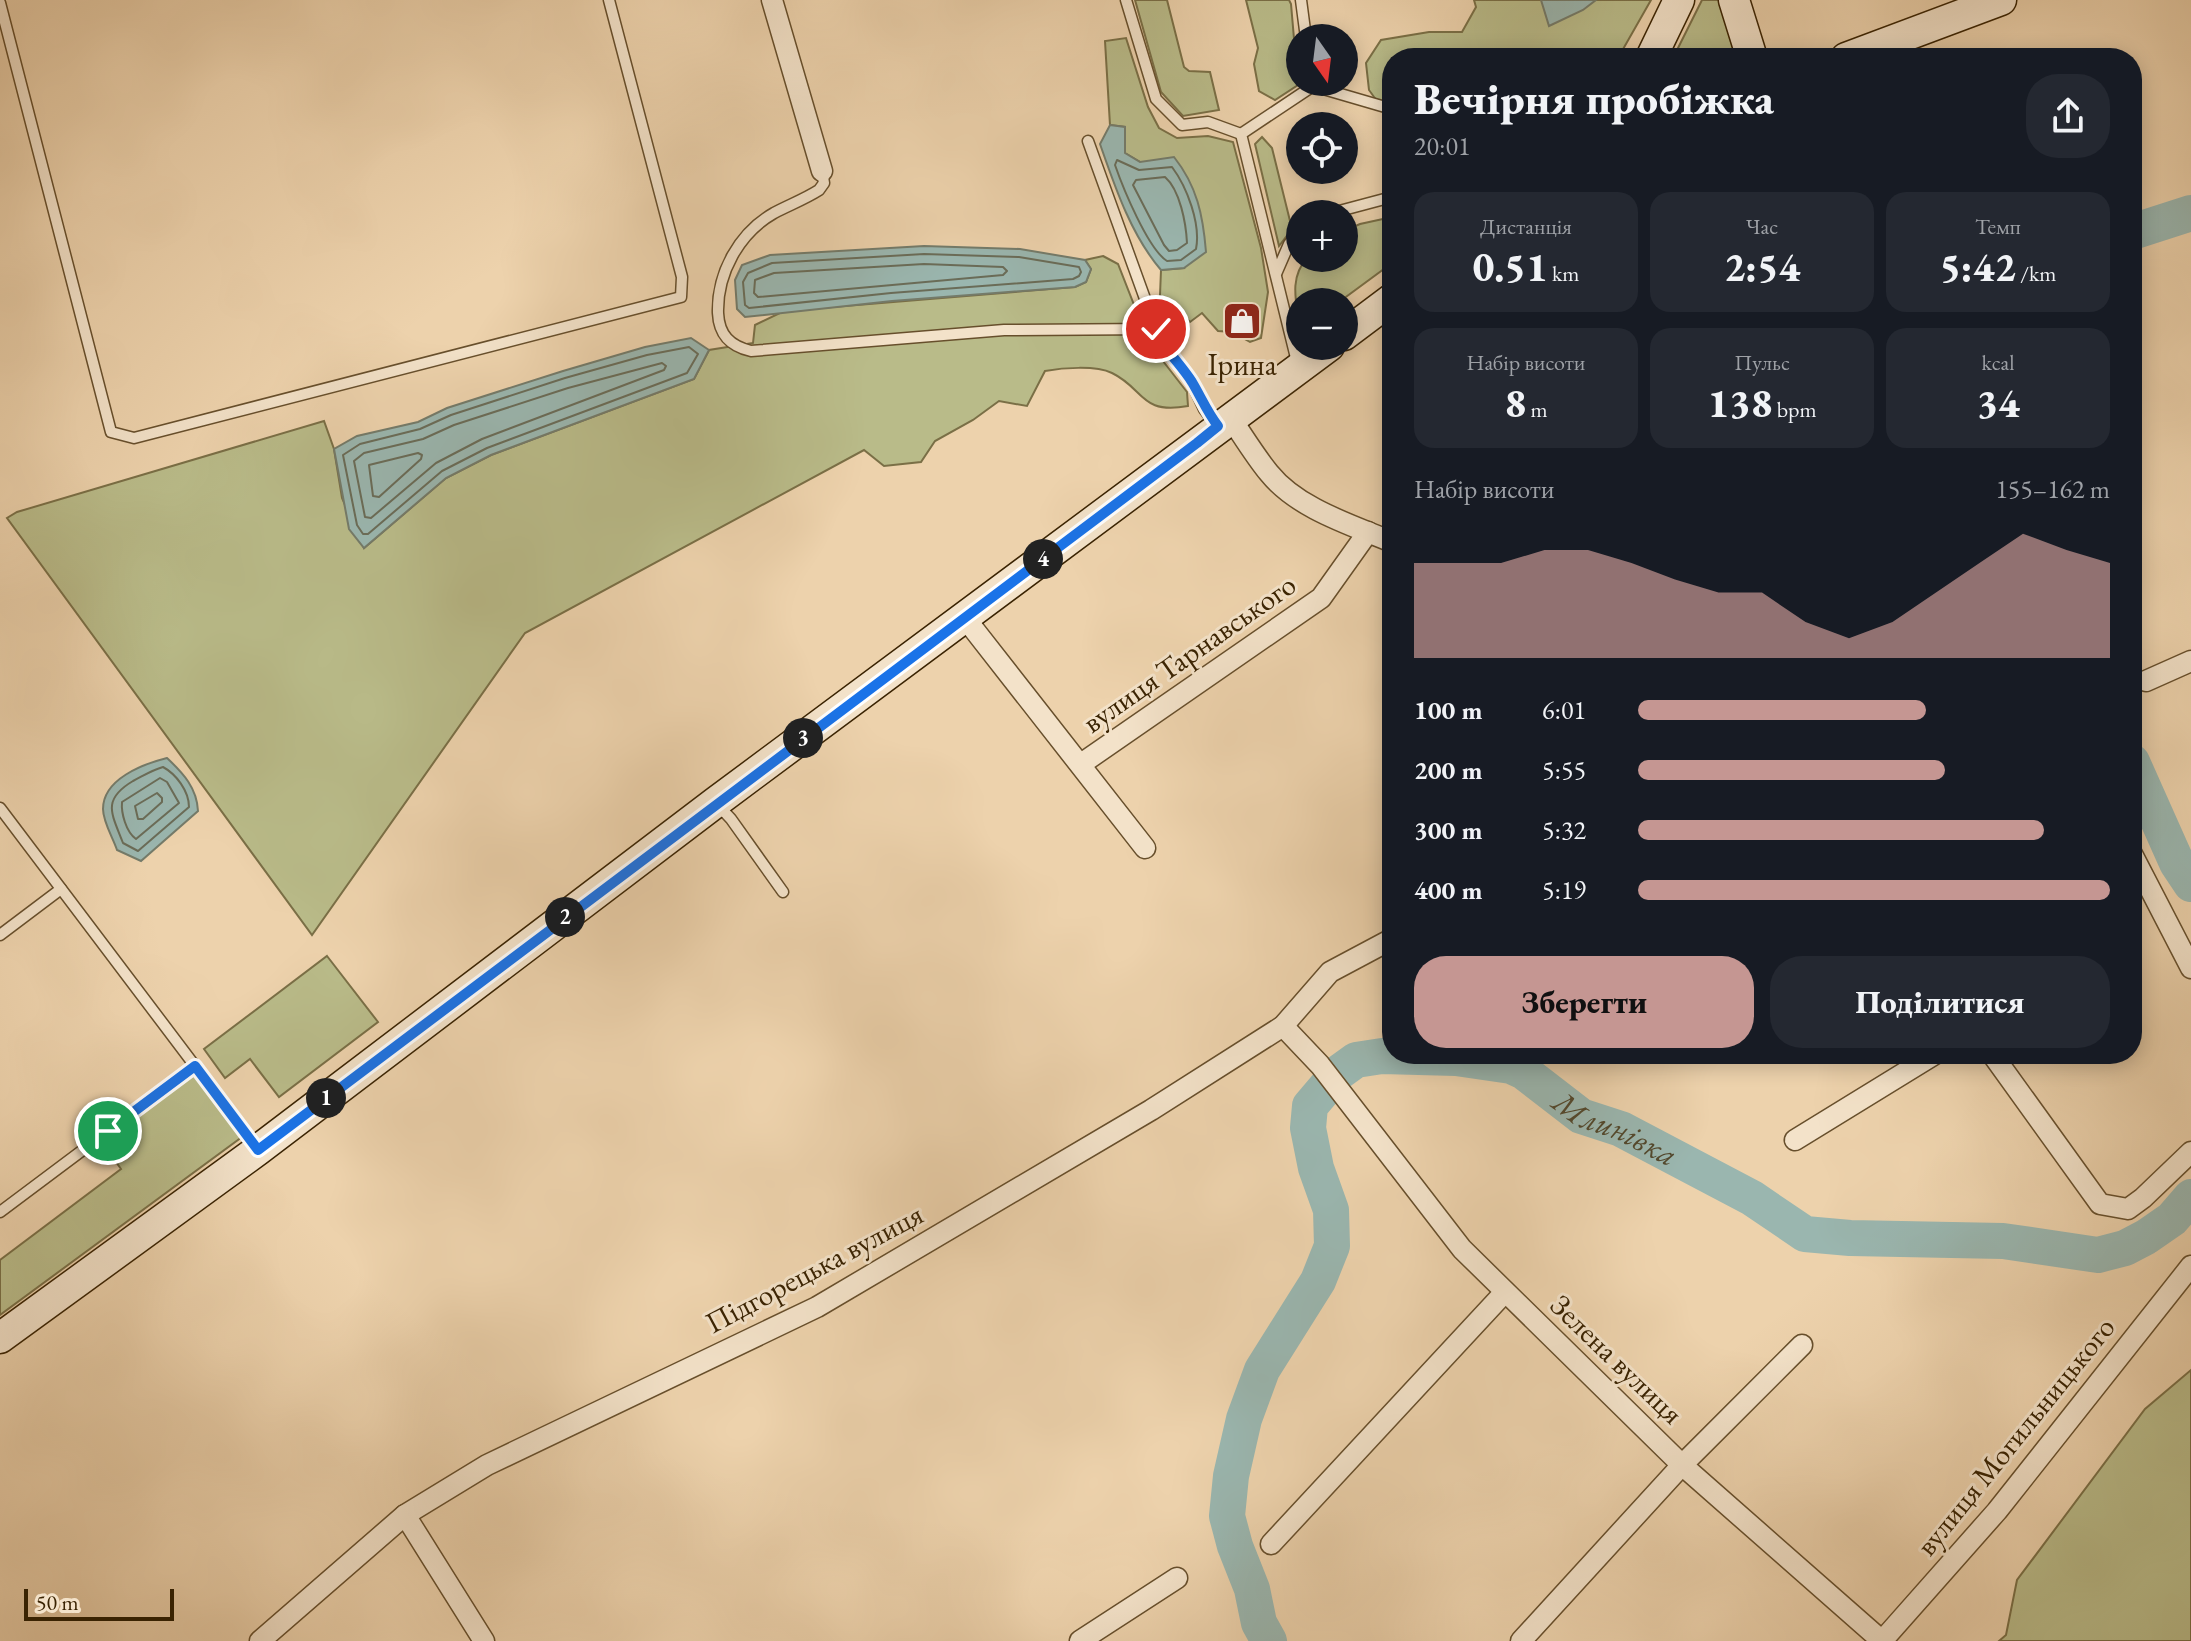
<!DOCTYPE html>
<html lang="uk">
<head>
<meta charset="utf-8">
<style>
  :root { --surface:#171b24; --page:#242831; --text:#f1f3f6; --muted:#9ea1a6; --accent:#c59692 }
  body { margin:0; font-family:"EB Garamond",serif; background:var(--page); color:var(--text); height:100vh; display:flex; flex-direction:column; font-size:30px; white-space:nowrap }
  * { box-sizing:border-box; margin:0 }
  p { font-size:26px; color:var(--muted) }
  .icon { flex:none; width:44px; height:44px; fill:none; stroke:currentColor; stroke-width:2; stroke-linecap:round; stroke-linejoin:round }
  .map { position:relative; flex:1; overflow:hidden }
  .side { position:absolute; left:1382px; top:48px; width:760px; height:1016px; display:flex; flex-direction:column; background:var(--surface); border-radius:32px; box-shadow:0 4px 20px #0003 }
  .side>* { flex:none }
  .needle { width:52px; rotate:166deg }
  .fabs { position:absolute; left:1286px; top:24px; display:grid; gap:16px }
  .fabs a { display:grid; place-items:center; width:72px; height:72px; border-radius:50%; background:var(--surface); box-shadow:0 4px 20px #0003; font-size:40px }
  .scale { position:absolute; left:24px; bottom:20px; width:150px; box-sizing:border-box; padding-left:8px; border:4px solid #3a2302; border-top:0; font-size:22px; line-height:28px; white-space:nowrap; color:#3a2302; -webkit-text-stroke:6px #f3e2c9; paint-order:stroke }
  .pin { position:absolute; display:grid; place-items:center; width:68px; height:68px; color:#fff; margin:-34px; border:4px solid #fff; border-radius:50%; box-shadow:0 2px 8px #0007 }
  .km { position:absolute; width:40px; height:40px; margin:-20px; border-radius:50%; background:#222; color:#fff; font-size:22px; line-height:40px; text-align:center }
  .round { display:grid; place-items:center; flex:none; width:84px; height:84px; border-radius:32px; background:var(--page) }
  .head { display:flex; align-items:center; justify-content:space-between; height:136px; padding:0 32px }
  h1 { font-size:44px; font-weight:800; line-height:60px }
  .figures { display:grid; grid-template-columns:repeat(3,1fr); gap:12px; height:136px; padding:8px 32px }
  .figures div { display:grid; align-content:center; border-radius:20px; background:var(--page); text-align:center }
  .figures b { font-size:40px; font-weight:800 }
  .figures small { font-size:22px; font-weight:400 }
  .figures p { font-size:22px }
  .chart { height:224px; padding:16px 32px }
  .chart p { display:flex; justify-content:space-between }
  .chart svg { width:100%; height:144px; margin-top:8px; fill:var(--accent); opacity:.7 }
  .cta { display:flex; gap:16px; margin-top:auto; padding:16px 32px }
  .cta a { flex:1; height:92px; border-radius:32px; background:var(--accent); color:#111; font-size:32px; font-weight:800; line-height:92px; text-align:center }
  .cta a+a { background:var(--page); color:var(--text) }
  ul { padding:0 32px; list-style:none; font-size:26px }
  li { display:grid; grid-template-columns:128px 96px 1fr; align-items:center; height:60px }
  li i { height:20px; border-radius:10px; background:var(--accent) }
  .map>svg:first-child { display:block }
  .green { fill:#b9bb89; stroke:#7a6f46; stroke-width:2 }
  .water { fill:#9ab6af; stroke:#747b6a; stroke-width:2 }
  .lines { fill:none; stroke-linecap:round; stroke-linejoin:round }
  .shore { stroke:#6a6c58; stroke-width:2 }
  .river { stroke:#9ab6af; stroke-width:36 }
  .lane-casing { stroke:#674f2c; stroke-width:13 }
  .street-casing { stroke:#674f2c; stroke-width:23 }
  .secondary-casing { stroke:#3a2302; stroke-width:33 }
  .lane { stroke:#f3e2c9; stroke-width:10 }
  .street { stroke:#f3e2c9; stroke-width:20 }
  .secondary { stroke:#f3e2c9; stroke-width:30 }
  .route-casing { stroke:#fff; stroke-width:16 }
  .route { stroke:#1a73e8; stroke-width:10 }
  .labels { text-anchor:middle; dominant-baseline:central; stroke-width:6; stroke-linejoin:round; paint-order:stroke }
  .poi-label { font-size:30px; fill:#3a2302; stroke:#f3e2c9 }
  .street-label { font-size:30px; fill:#3a2302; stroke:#f3e2c9 }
  .water-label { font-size:32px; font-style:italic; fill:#52482d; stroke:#f3e2c9 }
</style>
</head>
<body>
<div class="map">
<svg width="2191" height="1641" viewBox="0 0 2191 1641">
  <rect width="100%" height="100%" fill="#edd2ac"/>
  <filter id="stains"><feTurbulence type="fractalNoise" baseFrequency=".0025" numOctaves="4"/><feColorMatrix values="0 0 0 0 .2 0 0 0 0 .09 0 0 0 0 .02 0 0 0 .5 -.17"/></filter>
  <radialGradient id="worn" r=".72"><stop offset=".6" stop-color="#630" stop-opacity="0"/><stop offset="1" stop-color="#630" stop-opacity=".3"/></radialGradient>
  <g class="green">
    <path d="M1135,0H1167L1184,67L1189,71L1210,72L1219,110L1183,116L1161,92Z"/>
    <path d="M1246,0H1289L1291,4L1298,85L1275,100L1259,91L1254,64L1258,48Z"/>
    <path d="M1474,0H1651L1618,58H1392V122L1369,90L1366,63L1381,40L1429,32H1462L1476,7Z"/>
    <path d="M1702,0H1719L1736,58H1673Z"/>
    <path d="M1126,38L1148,107L1159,128L1177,138L1208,136L1233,142L1261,248L1268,292L1261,338L1250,342L1232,332L1218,331L1202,313L1190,322L1182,314H1168L1160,295L1161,270L1184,268L1140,162L1125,153V127L1110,125L1105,41Z"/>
    <path d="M1262,137L1272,148L1292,229L1279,246L1255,144Z"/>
    <path d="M1392,217V263L1339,302H1300V330C1297,304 1288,279 1307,258H1344V231L1360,224Z"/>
    <path d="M1103,256L1118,264L1149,343L1187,392L1188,406C1140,415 1145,389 1112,373C1095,365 1062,368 1045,371L1027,406L999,401L973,420L935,441L921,462L884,466L864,450L525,633L312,935L7,518L17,512L324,421L334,449L342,498L364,548L446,478L491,455L694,379L709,350L753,343L755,325L784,311L1075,287L1086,282L1091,269L1085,260Z"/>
    <path d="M327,956L378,1022L279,1097L250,1059L225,1078L204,1049Z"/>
    <path d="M195,1066L246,1134L0,1315V1260L121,1169L99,1138Z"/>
    <path d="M2191,1370V1641H1999L2006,1635L2017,1580L2145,1409Z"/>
  </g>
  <g class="water">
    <path d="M1541,0H1596L1583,10L1549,26Z"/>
    <path d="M1110,125L1125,127V153L1140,162L1174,157C1197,186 1203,215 1206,252L1184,268L1161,270C1131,235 1115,187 1100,144Z"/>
    <path d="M924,246L1020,249L1085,260L1091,269L1086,282L1075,287L892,301L745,317L737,309L735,280L742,265L770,255Z"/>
    <path d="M691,338L709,350L694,379L491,455L446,478L364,548L349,529L334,449L357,436L418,422L447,408L563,371L645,347Z"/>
    <path d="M167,758C183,773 197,788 198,811L141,861L117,850C113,838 103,822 103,809C103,779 143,764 167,758Z"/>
  </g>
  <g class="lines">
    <g class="shore">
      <path d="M1117,160L1139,170L1172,167C1187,187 1201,224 1196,249L1181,260L1167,261C1148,249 1123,188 1115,165Z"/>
      <path d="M1165,177C1180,190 1186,223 1187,243L1177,250L1169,251L1164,245L1133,185L1136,180Z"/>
      <path d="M924,254L1019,257L1079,267L1081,272L1079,276L1073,279L891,293L749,308L745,305L743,282L748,273L772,263Z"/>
      <path d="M924,264L1003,267L1007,271L1003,275L758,297L754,293L755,280L774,273Z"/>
      <path d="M689,347L698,354L687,373L487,448L442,471L368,534H363L357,525L343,455L360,444L420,429L451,415L565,378L647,355Z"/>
      <path d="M662,363L666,366L664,370L482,439L436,463L371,518L365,517L354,461L364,453L423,439L454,425L568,388Z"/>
      <path d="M418,453L422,455L421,459L379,497L373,496L369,465Z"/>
      <path d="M163,767C176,774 189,791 189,807L138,851L123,843C112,814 101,800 133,781C143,776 152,770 163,767Z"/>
      <path d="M160,778L167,782L179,803L136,839C126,832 121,813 122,802Z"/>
      <path d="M157,793L162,798V802L143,819H138L135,806Z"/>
    </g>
    <g class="river">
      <path d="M2132,232L2191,213"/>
      <path d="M2132,762L2177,863L2191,884"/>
      <path id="s1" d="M1269,1641L1259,1623L1252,1589L1235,1546L1227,1516L1231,1476L1244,1419L1262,1370L1318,1281L1332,1246L1331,1210L1316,1168L1308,1128L1310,1106L1338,1073L1356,1060L1382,1056L1456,1058L1511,1066L1524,1072L1581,1116L1621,1129L1714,1178L1752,1198L1805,1234L1850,1238L2003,1241L2098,1255L2125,1248L2146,1237L2172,1219L2191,1197"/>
    </g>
    <defs>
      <g id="lane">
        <path d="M1126,0L1156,99L1182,125L1208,122L1241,134"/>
        <path d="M1301,0L1306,38"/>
        <path d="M0,3L111,432L134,438L681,297L682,277L609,0"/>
        <path d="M1313,86L1392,109"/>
        <path d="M1088,141L1161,343L1192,383L1204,409L1216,425"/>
        <path d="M822,171L824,183L819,190C805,199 789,205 774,213C739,233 717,273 718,313C719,335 730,346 751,351L1004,330L1156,329"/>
        <path d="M1328,214L1392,197"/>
        <path d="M1276,274L1289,244L1300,230"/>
        <path d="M1298,366L1241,134L1313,86L1312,82"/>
        <path d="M717,804L731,819L783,892"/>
        <path d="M0,808L257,1148"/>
        <path d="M0,935L61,889"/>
        <path d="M0,1212L195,1066"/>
      </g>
      <g id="street">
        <path d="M772,0L822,171"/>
        <path d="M1230,417C1243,436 1255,456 1269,473C1298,509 1352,525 1392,542"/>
        <path d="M965,618L1145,848"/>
        <path d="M2146,681L2191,661"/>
        <path d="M1081,764L1321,598L1368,532"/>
        <path d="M2132,854L2191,968"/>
        <path d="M1283,1026L1320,1065L1462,1249L1682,1465L1882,1641"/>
        <path d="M1992,1054L2100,1204L2128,1209L2143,1198L2191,1152"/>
        <path d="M1795,1140L1935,1054"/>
        <path d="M405,1515L484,1641"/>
        <path d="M1271,1544L1505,1292"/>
        <path d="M260,1641L405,1515L487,1465L817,1307L1151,1110L1283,1026L1330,972L1392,939"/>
        <path d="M1080,1641L1177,1578"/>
        <path d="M1521,1641L1682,1465L1802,1345"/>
        <path d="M1882,1641L1997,1511L2191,1266"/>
      </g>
      <g id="secondary">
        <path d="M1734,0L1752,58"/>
        <path d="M1651,58L1679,0"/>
        <path d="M1846,58L2001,0"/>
        <path d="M1344,335L1392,299"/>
        <path d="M0,1338L258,1150L716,802L1329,346"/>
      </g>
    </defs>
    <use href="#lane" class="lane-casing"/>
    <use href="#street" class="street-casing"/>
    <use href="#secondary" class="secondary-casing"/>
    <use href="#lane" class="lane"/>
    <use href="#street" class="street"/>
    <use href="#secondary" class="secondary"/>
  </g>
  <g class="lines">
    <defs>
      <path id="route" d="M108,1131L195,1066L258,1150L1197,443L1218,426C1207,412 1201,397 1192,382C1180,363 1164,350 1156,329"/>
    </defs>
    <use href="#route" class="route-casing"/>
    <use href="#route" class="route"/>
  </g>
  <defs>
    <symbol id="shop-square" viewBox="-11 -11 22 22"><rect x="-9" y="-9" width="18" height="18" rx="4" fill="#8f2418" stroke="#f3e2c9"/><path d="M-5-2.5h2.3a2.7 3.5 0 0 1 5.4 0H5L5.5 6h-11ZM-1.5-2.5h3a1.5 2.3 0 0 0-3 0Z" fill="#fff"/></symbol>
  </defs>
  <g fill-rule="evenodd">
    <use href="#shop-square" x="1220" y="299" width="44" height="44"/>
  </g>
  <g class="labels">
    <g class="poi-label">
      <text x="1242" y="364">Ірина</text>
    </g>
    <g class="street-label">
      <text transform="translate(1189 653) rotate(-35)">вулиця Тарнавського</text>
      <text transform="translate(814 1268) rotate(-28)">Підгорецька вулиця</text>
      <text transform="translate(1617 1359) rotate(44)">Зелена вулиця</text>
      <text transform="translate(2015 1436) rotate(-51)">вулиця Могильницького</text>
    </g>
    <g class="water-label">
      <text stroke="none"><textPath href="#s1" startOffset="914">Млинівка</textPath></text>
    </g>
  </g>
  <rect width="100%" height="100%" filter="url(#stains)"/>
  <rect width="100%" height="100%" fill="url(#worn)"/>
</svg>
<div class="fabs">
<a><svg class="needle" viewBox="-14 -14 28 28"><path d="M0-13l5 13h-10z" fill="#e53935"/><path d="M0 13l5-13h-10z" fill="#9ea1a6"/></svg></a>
<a><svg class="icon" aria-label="locate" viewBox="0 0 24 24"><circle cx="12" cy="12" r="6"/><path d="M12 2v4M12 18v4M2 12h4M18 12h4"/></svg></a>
<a>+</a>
<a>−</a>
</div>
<div class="scale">50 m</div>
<div class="pin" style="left:108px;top:1131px;background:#1e9e55"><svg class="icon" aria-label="arrive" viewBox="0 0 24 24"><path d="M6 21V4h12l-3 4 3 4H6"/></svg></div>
<div class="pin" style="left:1156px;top:329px;background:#d93025"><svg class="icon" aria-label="check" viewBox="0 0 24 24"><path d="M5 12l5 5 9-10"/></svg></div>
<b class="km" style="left:326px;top:1098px">1</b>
<b class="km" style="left:565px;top:917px">2</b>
<b class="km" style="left:803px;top:738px">3</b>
<b class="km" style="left:1043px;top:559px">4</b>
<section class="side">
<div class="head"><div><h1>Вечірня пробіжка</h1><p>20:01</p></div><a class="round"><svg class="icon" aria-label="share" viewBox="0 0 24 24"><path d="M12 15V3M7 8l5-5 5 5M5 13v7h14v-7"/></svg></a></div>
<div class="figures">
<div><p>Дистанція</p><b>0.51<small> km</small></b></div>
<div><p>Час</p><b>2:54</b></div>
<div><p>Темп</p><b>5:42<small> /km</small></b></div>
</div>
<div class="figures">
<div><p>Набір висоти</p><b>8<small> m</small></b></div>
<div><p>Пульс</p><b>138<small> bpm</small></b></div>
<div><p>kcal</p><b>34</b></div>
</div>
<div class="chart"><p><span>Набір висоти</span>155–162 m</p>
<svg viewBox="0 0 160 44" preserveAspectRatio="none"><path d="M0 44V15L10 15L20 15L30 11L40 11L50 15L60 20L70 24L80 24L90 33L100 38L110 33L120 24L130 15L140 6L150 11L160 15V44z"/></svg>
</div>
<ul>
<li><b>100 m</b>6:01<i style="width:61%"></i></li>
<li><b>200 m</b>5:55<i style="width:65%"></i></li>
<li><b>300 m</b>5:32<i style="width:86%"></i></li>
<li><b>400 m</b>5:19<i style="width:100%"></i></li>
</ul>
<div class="cta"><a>Зберегти</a><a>Поділитися</a></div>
</section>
</div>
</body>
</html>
